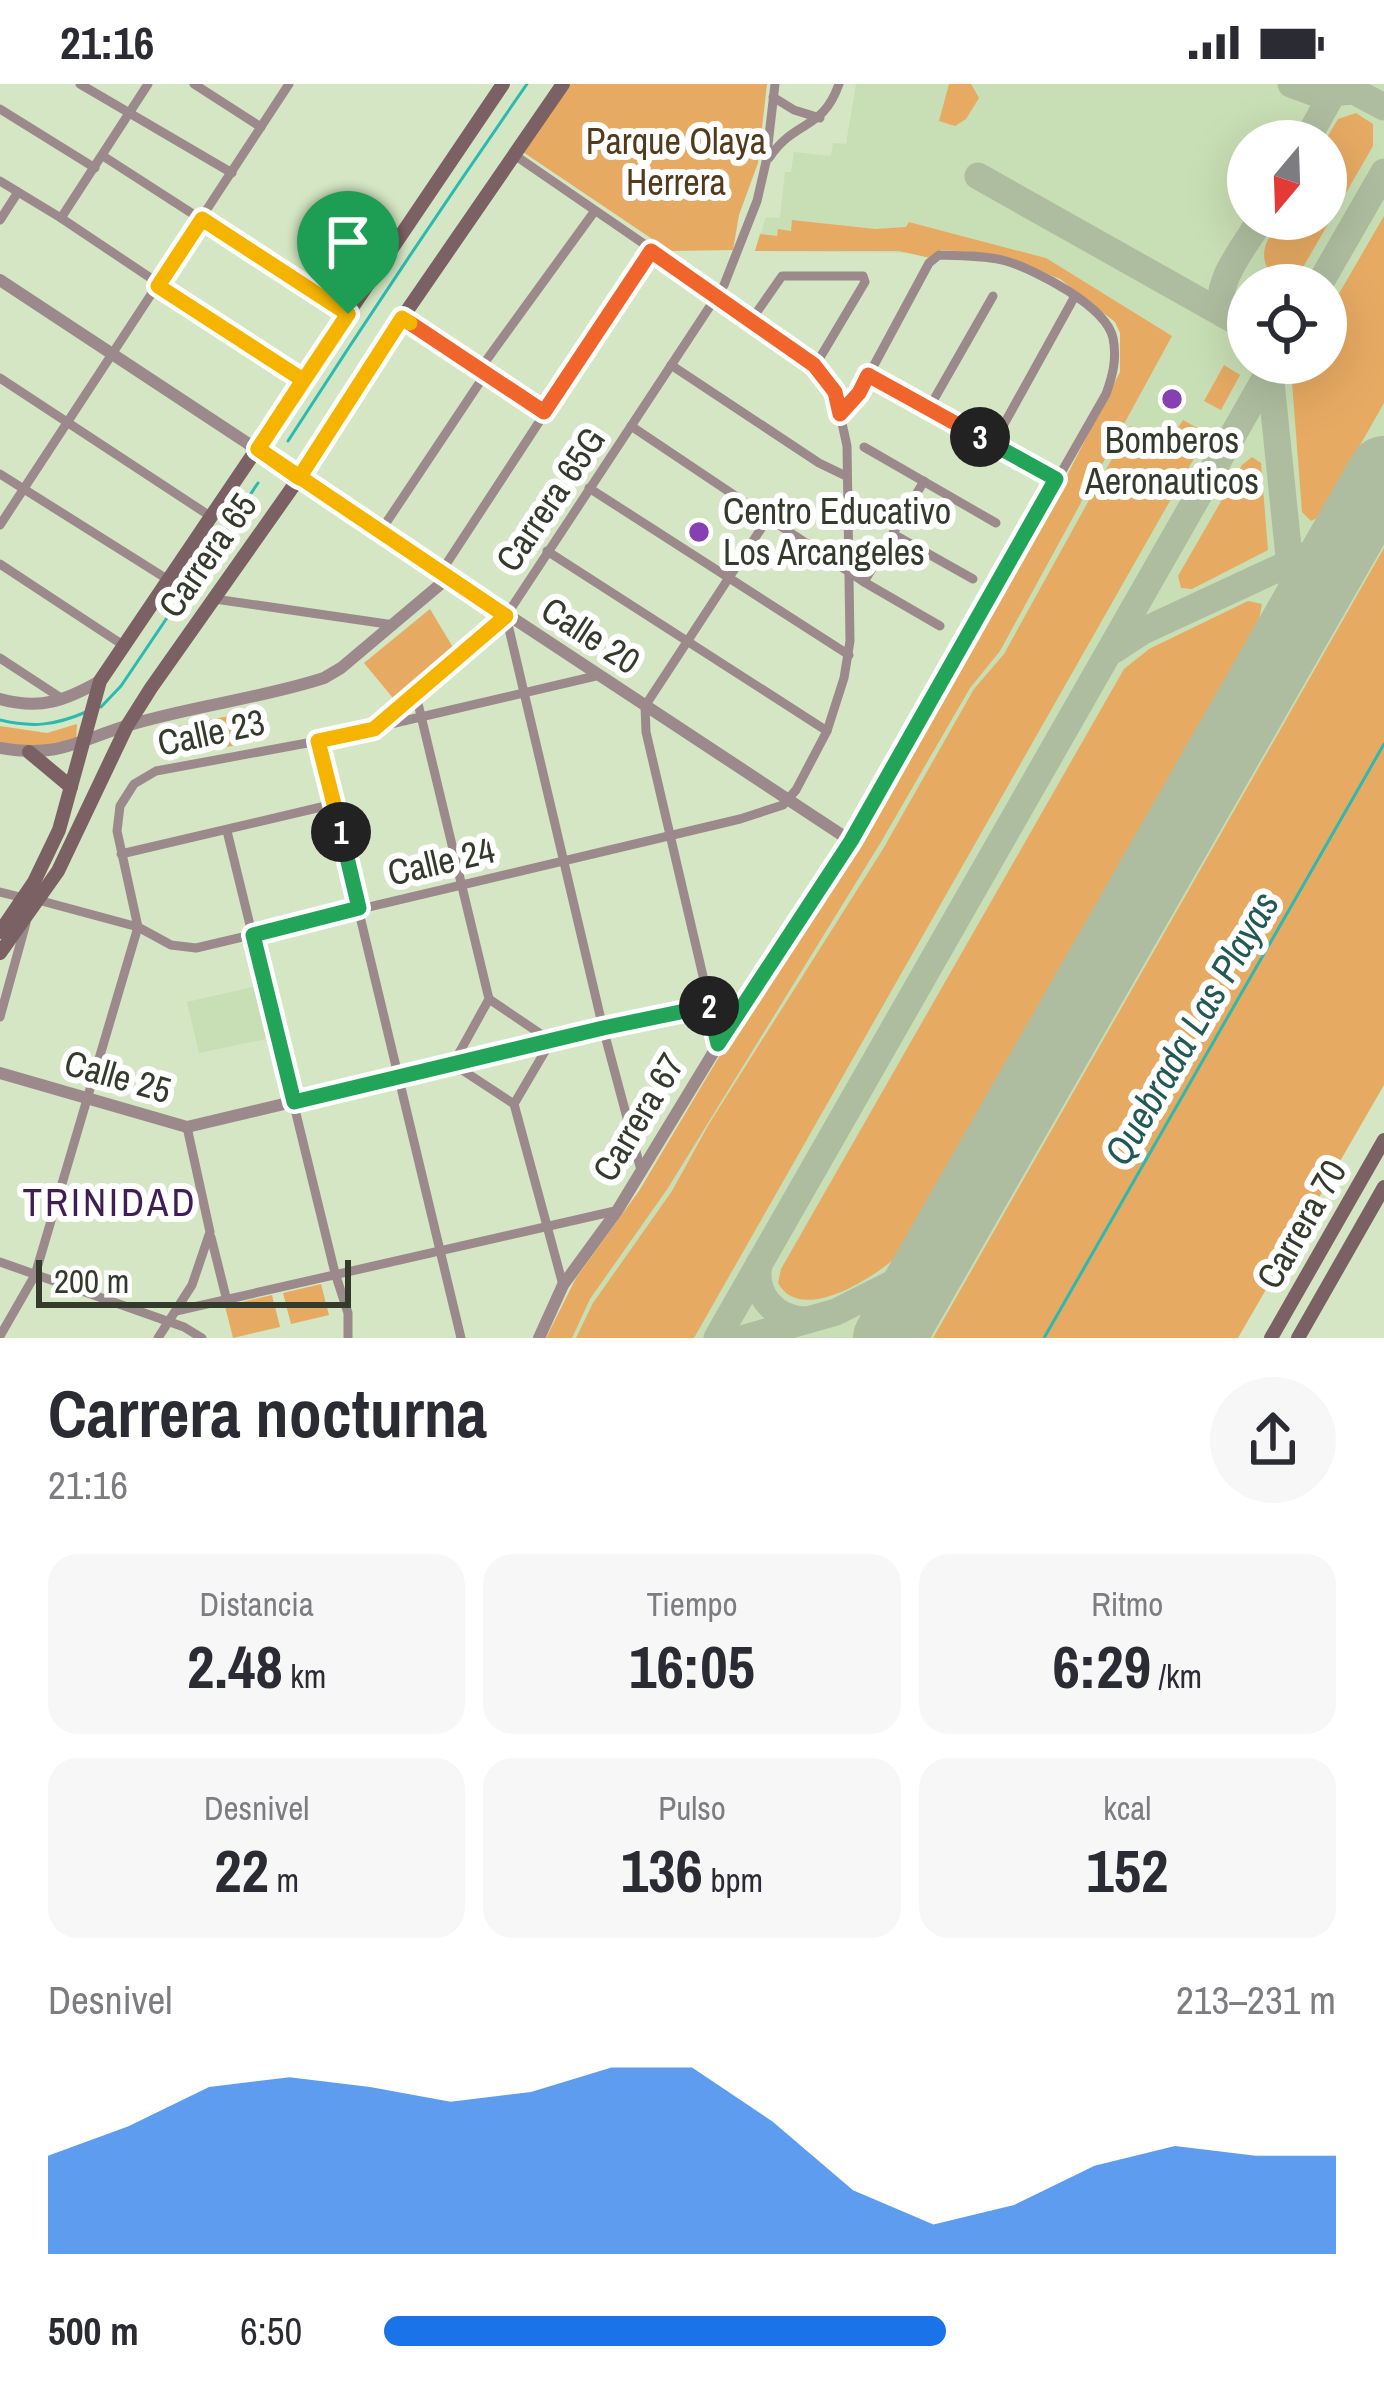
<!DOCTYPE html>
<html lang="es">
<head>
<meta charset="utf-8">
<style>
  :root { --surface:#fff; --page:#f7f7f7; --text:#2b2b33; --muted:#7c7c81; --accent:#1a73e8 }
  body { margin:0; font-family:"Archivo Narrow",sans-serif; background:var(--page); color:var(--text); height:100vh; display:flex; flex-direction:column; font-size:45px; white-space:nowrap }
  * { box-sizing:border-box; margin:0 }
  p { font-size:39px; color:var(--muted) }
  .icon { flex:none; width:66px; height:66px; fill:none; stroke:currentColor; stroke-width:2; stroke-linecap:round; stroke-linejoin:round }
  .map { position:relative; height:1254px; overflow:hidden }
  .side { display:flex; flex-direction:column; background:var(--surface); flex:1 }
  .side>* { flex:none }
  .needle { width:78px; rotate:199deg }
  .controls { position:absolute; left:1227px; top:36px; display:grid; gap:24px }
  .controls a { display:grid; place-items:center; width:120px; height:120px; border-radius:50%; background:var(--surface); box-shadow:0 12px 48px #0002; font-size:60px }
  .scale { position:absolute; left:36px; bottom:30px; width:315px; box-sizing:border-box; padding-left:12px; border:6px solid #343b2d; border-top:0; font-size:33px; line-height:42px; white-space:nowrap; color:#343b2d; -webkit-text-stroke:9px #fff; paint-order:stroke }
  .pin { position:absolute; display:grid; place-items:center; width:102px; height:102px; color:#fff; margin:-123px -51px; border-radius:50% 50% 50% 0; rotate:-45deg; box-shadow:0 0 12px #0007 }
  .pin .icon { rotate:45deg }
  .km { position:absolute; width:60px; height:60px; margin:-30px; border-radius:50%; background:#222; color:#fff; font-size:33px; line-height:60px; text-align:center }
  .round { display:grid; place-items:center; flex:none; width:126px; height:126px; border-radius:63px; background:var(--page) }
  .headline { display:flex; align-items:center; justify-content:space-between; height:204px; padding:0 48px }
  h1 { font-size:66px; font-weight:700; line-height:90px }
  .figures { display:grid; grid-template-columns:repeat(3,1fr); gap:18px; height:204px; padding:12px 48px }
  .figures div { display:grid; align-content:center; border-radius:30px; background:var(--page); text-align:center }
  .figures b { font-size:60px; font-weight:700 }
  .figures small { font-size:33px; font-weight:400 }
  .figures p { font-size:33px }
  .chart { height:336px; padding:24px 48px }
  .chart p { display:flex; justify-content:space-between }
  .chart svg { width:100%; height:216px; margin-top:12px; fill:var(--accent); opacity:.7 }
  ul { padding:0 48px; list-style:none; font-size:39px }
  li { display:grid; grid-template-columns:192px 144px 1fr; align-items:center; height:90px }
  li i { height:30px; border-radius:15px; background:var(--accent) }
  .status { display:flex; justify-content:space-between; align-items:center; height:84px; padding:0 60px; background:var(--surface); direction:ltr }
  .status svg { height:33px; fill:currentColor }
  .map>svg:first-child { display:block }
  .built { fill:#c8deb4; fill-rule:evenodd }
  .green { fill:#e7aa63 }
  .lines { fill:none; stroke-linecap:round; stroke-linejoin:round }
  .stream { stroke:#2bb9b1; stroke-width:3 }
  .taxiway { stroke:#aebd9f; stroke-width:27 }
  .runway { stroke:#aebd9f; stroke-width:72 }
  .minor { stroke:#9c898c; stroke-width:9 }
  .tertiary { stroke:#9c898c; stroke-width:12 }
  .secondary { stroke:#7b6164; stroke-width:14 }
  .split-1-casing { stroke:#fff; stroke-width:24 }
  .split-2-casing { stroke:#fff; stroke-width:24 }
  .split-3-casing { stroke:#fff; stroke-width:24 }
  .split-4-casing { stroke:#fff; stroke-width:24 }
  .split-5-casing { stroke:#fff; stroke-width:24 }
  .split-1 { stroke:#f5b400; stroke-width:15 }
  .split-2 { stroke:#22a559; stroke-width:15 }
  .split-3 { stroke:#22a559; stroke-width:15 }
  .split-4 { stroke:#f0652b; stroke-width:15 }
  .split-5 { stroke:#f5b400; stroke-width:15 }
  .poi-dot { fill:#8640b3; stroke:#fff; stroke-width:4.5 }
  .labels { text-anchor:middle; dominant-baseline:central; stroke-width:12; stroke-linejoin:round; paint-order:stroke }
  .park-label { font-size:36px; fill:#533a1b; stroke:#fff }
  .poi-label { font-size:36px; fill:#343b2d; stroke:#fff }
  .street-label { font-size:36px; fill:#343b2d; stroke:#fff }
  .water-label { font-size:39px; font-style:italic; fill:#225955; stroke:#fff }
  .neighbourhood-label { font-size:39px; letter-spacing:3px; fill:#3f1e55; stroke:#fff }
</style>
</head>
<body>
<div class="status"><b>21:16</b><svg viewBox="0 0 49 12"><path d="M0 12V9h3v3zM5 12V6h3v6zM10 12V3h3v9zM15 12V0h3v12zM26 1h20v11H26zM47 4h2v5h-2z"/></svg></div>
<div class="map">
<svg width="1384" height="1254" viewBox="0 0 1384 1254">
  <rect width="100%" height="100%" fill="#d4e6c3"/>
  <g class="built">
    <path d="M856,0H1384V672L1051,1254H554L866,766L1162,248L1046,174L910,138L908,169L755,167L766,133L780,134L785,88H791L794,68L831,72L833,59L846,60ZM1248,57H1326V135H1248ZM1248,201H1326V279H1248Z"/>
    <path d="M257,902L270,954L199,969L187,918Z"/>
  </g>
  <g class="green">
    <path d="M568,0H767L758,79L739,131L733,166L670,167L520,66Z"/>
    <path d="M949,0H971L979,14L966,35L955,42L939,37Z"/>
    <path d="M1356,29L1373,40V62L1302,185L1290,193L1272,190C1255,170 1269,154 1280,135H1326L1325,57L1338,35Z"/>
    <path d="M1384,132V319L1319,433L1311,437L1302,428L1292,298L1299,279H1326V232Z"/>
    <path d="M792,136L875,145L906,143L909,138L1046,174L1172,252L1000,567L970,604L881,758L668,1104L590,1215L572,1254H546L576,1194L639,1107L747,926L860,763L1060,405L1120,288V249L1115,238L1060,195L1019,179L972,168L941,166L930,174L899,167H755L760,150L777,152L778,145L791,147Z"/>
    <path d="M1224,281L1240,291L1221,326L1204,317Z"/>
    <path d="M1183,336L1208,350L694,1254H576L593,1219L672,1107L709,1040L883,765L974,605L1004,570L1130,342L1156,355L1164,343L1175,348Z"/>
    <path d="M1252,373L1261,379L1268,466L1192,505L1181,504L1178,492L1242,381Z"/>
    <path d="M1384,464V1001L1238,1254H933Z"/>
    <path d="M1248,517L1262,520L1258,541L899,1171C873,1194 801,1241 778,1199L781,1185L1124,585L1149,565Z"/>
    <path d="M430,525L454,565L393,614L364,579Z"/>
    <path d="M258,626L264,655L185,672L179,642Z"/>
    <path d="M77,640L76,660L41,665L0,661V642L47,649Z"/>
    <path d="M321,1200L329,1231L291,1240L283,1209Z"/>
    <path d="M272,1211L280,1243L233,1254L225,1222Z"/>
  </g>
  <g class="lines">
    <g class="stream">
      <path d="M288,357C366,236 445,118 527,0"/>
      <path d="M101,623L121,602L258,399"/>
      <path d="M0,636C33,644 56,641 86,628"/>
      <path d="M1044,1254L1384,660"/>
    </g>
    <g class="taxiway">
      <path d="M1291,0L1318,10L1354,7L1384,23"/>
      <path d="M1306,57L1338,0"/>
      <path d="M978,92L1248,244"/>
      <path d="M1319,201L1384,88"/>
      <path d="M1223,230C1212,199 1246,161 1261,135"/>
      <path d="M1270,288L1295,531L1289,553"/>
      <path d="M1114,566L1143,547L1333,459L1351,446"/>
      <path d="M759,1180C753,1211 775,1235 805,1236"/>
      <path d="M717,1254L1274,279"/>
      <path d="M745,1254L836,1228L931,1180"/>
    </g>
    <path class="runway" d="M889,1254L1384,388"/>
    <g class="minor">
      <path d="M80,0L232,89"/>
      <path d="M194,0L261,43"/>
      <path d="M773,13L794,26L820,34"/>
      <path d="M0,25L95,84"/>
      <path d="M103,72L348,230"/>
      <path d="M769,74C796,34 822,48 839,0"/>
      <path d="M0,97L61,134L303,296"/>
      <path d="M61,134L148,0"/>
      <path d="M0,136L18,108"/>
      <path d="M402,234L544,329"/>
      <path d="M752,235L782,192H863L865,198L815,282"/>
      <path d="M671,281L819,379L846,392"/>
      <path d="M480,285L594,128"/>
      <path d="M868,291L1056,395"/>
      <path d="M0,294L210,432"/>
      <path d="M929,324L993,212"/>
      <path d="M840,330L859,309L929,179L939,171C961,172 985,171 1006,177C1036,186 1106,222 1113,254C1117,274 1113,291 1106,310L851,757"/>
      <path d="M631,342L864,498L940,542"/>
      <path d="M993,360L1075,212"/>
      <path d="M864,363L996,439"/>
      <path d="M0,390L167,495"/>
      <path d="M589,404L849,571"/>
      <path d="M0,441L289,0"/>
      <path d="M380,448L486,289"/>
      <path d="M893,450L973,495"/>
      <path d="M547,467L827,647"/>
      <path d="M0,480L123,561"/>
      <path d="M441,488L651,167"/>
      <path d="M864,498L924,397"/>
      <path d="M215,515L394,541"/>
      <path d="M506,532L603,944L641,1086"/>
      <path d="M0,574L61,614"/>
      <path d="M416,611L489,915L453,980L514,1020L563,1201"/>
      <path d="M377,642L506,532L724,201L757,117L766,78L775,0"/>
      <path d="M318,657L461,1254"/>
      <path d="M227,747L335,1189L348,1229V1254"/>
      <path d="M121,770L334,720"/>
      <path d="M0,808L24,814"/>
      <path d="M38,816L138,843L171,861L196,864L740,735L783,721L796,706L827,647L844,594L850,557L847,362L835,307L815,282L768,245L513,70"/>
      <path d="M489,915L551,957L514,1020"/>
      <path d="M710,922L646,648L645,622L768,434"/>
      <path d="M0,933L26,839"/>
      <path d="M211,1153L227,1217"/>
      <path d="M0,1178L184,1243L202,1254"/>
      <path d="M176,1227L615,1127"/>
      <path d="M0,1252L35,1191L138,843L117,747L120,722L134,700L156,687L318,657L600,591"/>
      <path d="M158,1254L192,1201L210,1148L187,1043"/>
    </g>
    <g class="tertiary">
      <path d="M0,196L851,757L744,918L617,1127L563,1201L539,1254"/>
      <path d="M0,615C40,626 65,617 100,597"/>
      <path d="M0,664C57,674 75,658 126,642C191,622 259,615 324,594L341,584L449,493"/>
      <path d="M710,922L718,960"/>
      <path d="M0,989L187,1043L603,944L744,918"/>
    </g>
    <g class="secondary">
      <path d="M29,668L71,703"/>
      <path d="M0,848L34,798L59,746L100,597L503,0"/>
      <path d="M0,869L58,787L127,642L151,604L299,394L402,234L563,0"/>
      <path d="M1271,1254L1384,1056"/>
      <path d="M1298,1254L1384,1103"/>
    </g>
  </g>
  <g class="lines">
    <defs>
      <path id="split-1" d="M341,748L318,657L374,645L506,532L258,365L348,230"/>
      <path id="split-2" d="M341,748L359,824L253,851L294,1018L603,944L709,922"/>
      <path id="split-3" d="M709,922L718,960L851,757L1056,395L980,353"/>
      <path id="split-4" d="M410,239L544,328L651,167L814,281L835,308L840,330L859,309L868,291L980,353"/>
      <path id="split-5" d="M348,230L202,135L158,202L303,296L258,365L299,394L402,234L410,239"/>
    </defs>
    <use href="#split-1" class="split-1-casing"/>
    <use href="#split-2" class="split-2-casing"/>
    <use href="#split-3" class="split-3-casing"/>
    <use href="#split-4" class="split-4-casing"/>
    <use href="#split-5" class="split-5-casing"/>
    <use href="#split-1" class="split-1"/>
    <use href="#split-2" class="split-2"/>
    <use href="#split-3" class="split-3"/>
    <use href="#split-4" class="split-4"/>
    <use href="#split-5" class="split-5"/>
  </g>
  <g class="poi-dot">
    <circle cx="1172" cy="315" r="12"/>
    <circle cx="699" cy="448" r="12"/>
  </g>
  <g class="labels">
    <g class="park-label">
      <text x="676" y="57">Parque Olaya<tspan x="676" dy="41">Herrera</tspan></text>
    </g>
    <g class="poi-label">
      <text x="1172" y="356">Bomberos<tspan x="1172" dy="41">Aeronauticos</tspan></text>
      <text x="723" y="427" text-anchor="start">Centro Educativo<tspan x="723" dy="41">Los Arcangeles</tspan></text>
    </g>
    <g class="street-label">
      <text transform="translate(550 415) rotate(-56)">Carrera 65G</text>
      <text transform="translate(207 471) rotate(-55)">Carrera 65</text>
      <text transform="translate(591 551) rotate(33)">Calle 20</text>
      <text transform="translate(211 648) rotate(-12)">Calle 23</text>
      <text transform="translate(441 777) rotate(-13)">Calle 24</text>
      <text transform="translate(118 992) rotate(16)">Calle 25</text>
      <text transform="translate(638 1033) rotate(-59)">Carrera 67</text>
      <text transform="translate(1301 1140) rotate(-60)">Carrera 70</text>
    </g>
    <g class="water-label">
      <text transform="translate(1191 944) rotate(-60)">Quebrada Las Playas</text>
    </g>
    <g class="neighbourhood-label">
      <text x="110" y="1118">TRINIDAD</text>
    </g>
  </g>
</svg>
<div class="controls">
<a><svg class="needle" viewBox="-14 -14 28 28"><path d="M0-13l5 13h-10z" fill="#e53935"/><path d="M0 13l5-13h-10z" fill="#7c7c81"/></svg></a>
<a><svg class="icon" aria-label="locate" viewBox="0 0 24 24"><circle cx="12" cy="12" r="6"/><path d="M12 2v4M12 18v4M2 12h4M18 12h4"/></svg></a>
</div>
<div class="scale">200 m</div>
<div class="pin" style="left:348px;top:230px;background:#1e9e55"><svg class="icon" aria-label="arrive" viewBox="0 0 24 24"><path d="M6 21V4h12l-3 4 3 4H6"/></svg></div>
<b class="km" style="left:341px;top:748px">1</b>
<b class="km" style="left:709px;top:922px">2</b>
<b class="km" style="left:980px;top:353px">3</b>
</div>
<section class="side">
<div class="headline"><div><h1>Carrera nocturna</h1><p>21:16</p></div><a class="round"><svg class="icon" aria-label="share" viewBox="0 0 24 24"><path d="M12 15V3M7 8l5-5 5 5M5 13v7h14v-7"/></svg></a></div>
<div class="figures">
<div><p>Distancia</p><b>2.48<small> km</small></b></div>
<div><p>Tiempo</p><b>16:05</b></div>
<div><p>Ritmo</p><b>6:29<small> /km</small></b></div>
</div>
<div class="figures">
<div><p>Desnivel</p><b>22<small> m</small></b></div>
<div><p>Pulso</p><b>136<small> bpm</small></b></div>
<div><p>kcal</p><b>152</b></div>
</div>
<div class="chart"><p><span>Desnivel</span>213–231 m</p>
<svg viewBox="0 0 160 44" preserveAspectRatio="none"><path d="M0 44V24L10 18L20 10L30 8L40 10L50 13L60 11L70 6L80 6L90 17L100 31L110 38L120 34L130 26L140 22L150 24L160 24V44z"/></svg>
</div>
<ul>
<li><b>500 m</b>6:50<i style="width:59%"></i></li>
</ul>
</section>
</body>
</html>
